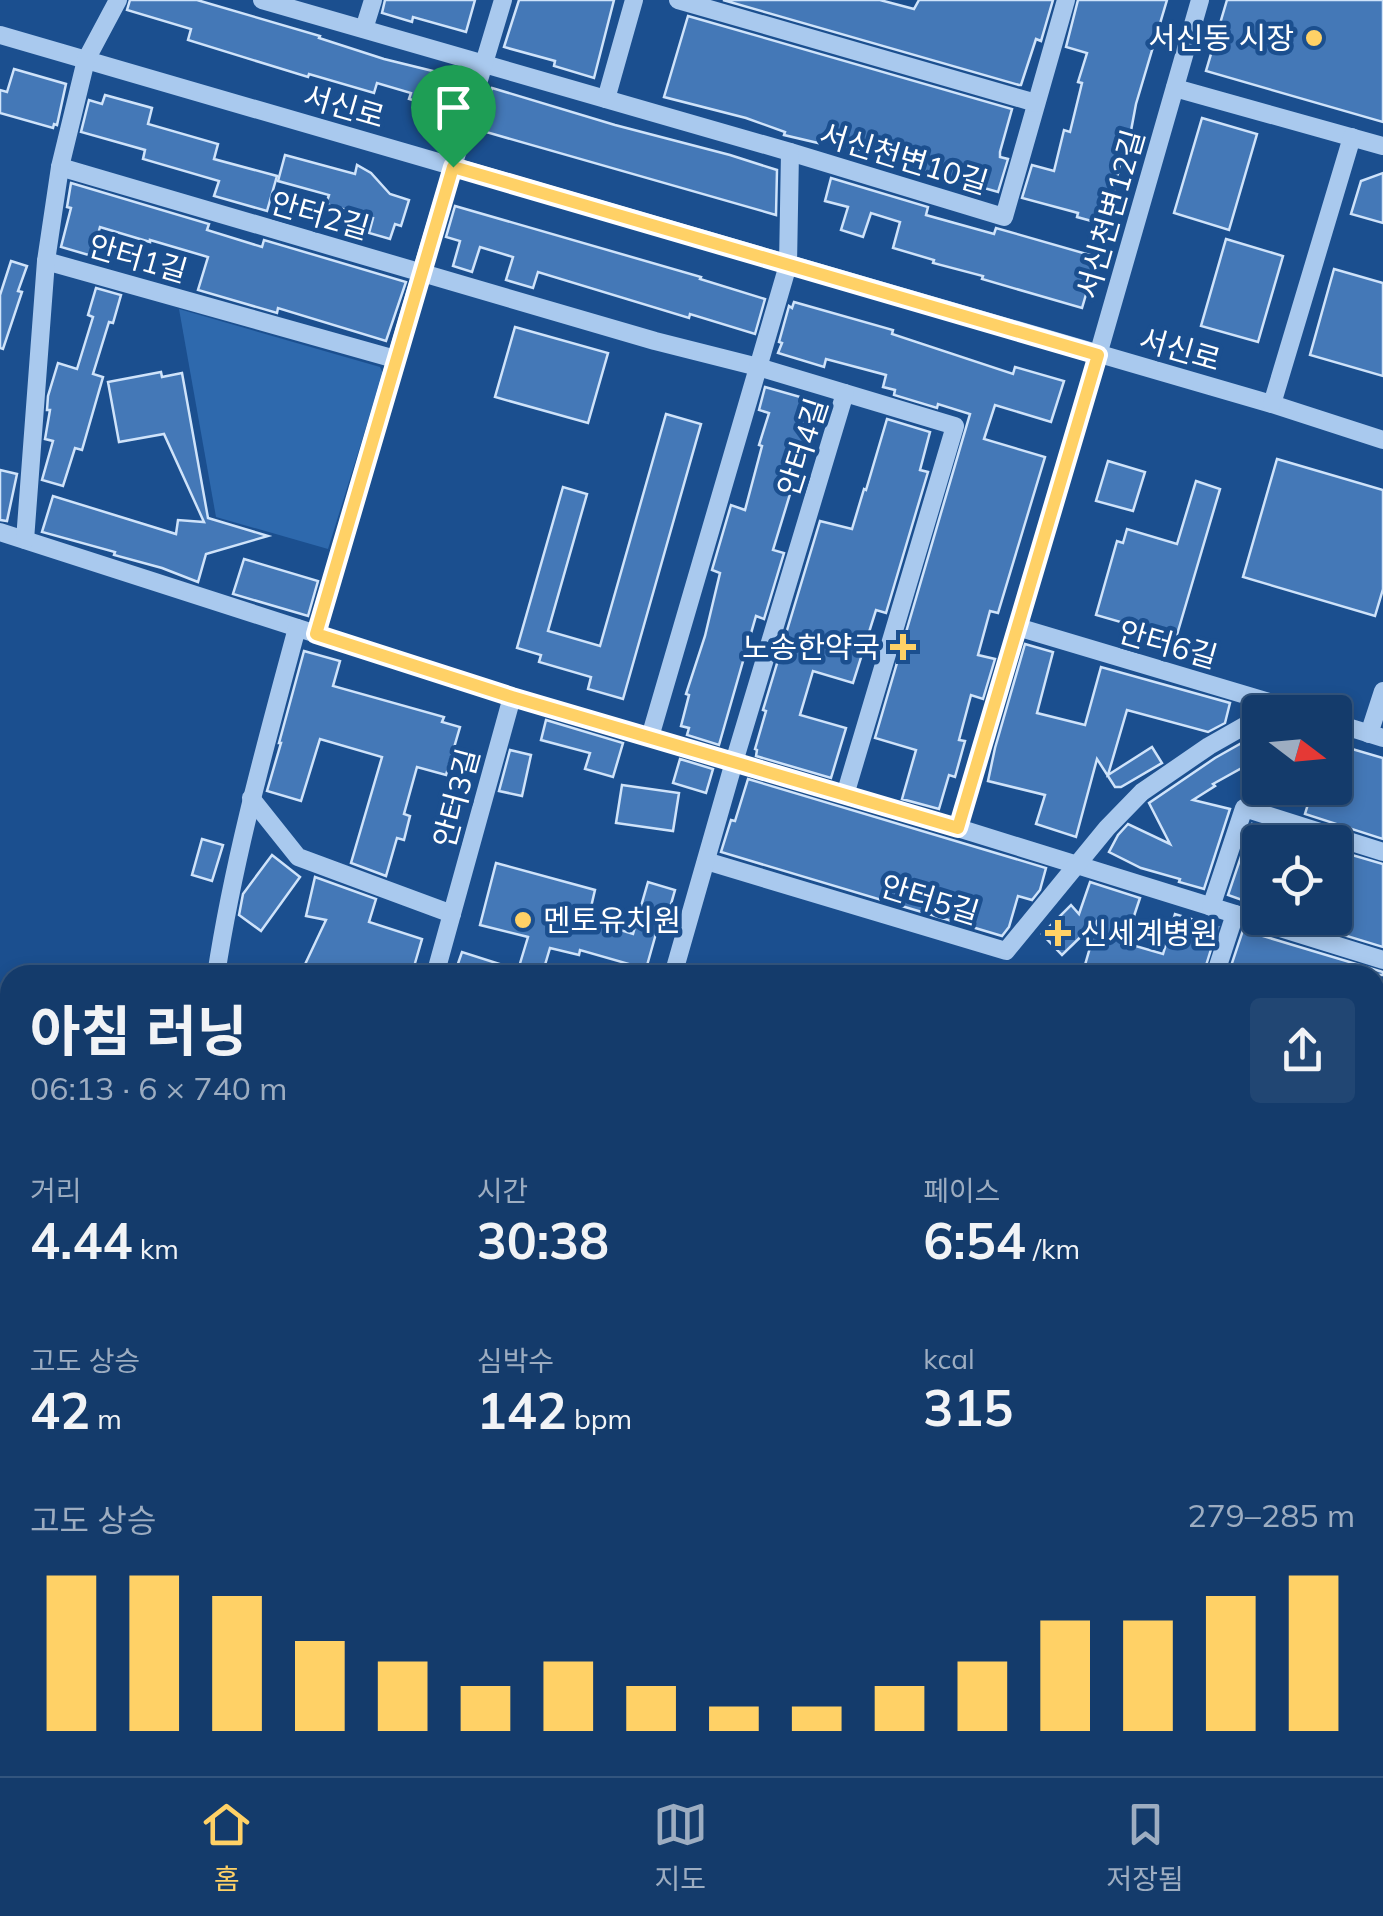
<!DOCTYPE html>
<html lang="ko">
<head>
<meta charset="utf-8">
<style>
  :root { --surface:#143b6b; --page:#214673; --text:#f1f3f6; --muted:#9dadc1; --line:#33557e; --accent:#ffd166 }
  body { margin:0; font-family:Mulish,"Noto Sans KR",sans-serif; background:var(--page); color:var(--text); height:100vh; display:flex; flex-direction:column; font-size:38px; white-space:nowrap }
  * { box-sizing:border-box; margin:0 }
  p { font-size:32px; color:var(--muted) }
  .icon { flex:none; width:55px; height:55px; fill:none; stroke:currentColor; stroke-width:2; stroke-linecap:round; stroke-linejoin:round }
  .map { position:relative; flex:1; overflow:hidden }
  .drawer { position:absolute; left:0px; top:965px; width:1385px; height:812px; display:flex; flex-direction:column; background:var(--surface); border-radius:30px 30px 0 0; box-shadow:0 5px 15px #0003,0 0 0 2px var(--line) }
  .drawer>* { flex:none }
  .needle { width:65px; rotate:106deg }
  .fabs { position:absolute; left:1242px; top:695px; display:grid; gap:20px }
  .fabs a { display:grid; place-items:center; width:110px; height:110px; border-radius:10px; background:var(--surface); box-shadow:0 5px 15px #0003,0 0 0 2px var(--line); font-size:50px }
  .pin { position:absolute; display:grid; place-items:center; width:85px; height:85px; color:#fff; margin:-102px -42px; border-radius:50% 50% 50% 0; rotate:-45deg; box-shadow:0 0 10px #0007 }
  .pin .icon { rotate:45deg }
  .round { display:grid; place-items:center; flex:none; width:105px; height:105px; border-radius:10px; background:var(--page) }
  .summary { display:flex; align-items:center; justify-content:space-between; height:170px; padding:0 30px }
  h1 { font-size:55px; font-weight:700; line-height:75px }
  .stats { display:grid; grid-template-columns:repeat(3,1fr); gap:15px; height:170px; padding:10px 30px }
  .stats div { display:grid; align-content:center }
  .stats b { font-size:50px; font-weight:700 }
  .stats small { font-size:28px; font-weight:400 }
  .stats p { font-size:28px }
  .chart { height:280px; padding:20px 30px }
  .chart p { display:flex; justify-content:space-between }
  .chart svg { width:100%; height:180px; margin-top:10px; stroke:var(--accent); stroke-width:6 }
  .tab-bar { display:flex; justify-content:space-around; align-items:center; height:140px; border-top:2px solid var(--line); background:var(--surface); font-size:28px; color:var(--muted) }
  .tab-bar a { display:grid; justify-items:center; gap:5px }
  .tab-bar .active { color:var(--accent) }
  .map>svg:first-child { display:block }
  .green { fill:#2e69ad }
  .building { fill:#4478b7; stroke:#cfe3fa; stroke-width:2.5 }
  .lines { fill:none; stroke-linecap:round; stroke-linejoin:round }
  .minor { stroke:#a9c9ee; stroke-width:18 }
  .route-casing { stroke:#fff; stroke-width:20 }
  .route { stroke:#ffd166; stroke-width:12 }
  .poi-dot { fill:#ffd166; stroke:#1b4f8f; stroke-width:4 }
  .labels { text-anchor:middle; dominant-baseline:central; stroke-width:9; stroke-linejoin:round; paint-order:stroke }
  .poi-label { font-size:30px; fill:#fff; stroke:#1b4f8f; text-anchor:end }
  .street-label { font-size:30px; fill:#fff; stroke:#1b4f8f }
</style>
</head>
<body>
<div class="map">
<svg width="1383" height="1776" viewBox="0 0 1383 1776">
  <rect width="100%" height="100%" fill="#1b4f8f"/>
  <path class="green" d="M179,309L380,367L383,373L328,549L216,517Z"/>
  <g class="building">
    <path d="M130,0H197L320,36L319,38L384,59L453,76L443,109L409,99L411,93L377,83L374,93L309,74L308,77L188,40L191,29L127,10Z"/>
    <path d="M385,0H475L466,32L413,17L412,22L382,13Z"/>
    <path d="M519,0H614L594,78L554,66L555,61L504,47Z"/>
    <path d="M723,0H880L914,9L919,0H1053L1041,41L1036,39L1021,85H1019Z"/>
    <path d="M1078,0H1167L1136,104L1130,136L1127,135L1106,225L1077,217L1078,213L1022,198L1032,165L1054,171L1064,130L1070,132L1082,83L1078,82L1087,53L1066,47Z"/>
    <path d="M1227,0H1383V122L1206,71Z"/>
    <path d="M688,16L1012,109L1000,152V157L1008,159L998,192L910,167L913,158L866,145L864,151L820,138L818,143L784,135L785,132L746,118L664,97Z"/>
    <path d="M14,69L66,84L57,125L54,124L53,128L0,113V90L7,92Z"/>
    <path d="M492,88L615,125L730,155L777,170L776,215L479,130Z"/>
    <path d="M105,95L152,108L148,124L218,144L214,159L277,176L267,211L214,196L219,181L143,159L145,150L81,132L89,100L102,104Z"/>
    <path d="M1202,118L1257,134L1229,230L1174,213Z"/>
    <path d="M285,155L355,174L357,165L371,173L390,194L409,200L401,226L395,224L390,239L369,233L373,218L326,204L329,195L278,181Z"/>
    <path d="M1383,173V223L1351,214L1361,181Z"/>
    <path d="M831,178L928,207L926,215L994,234L996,228L1097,257L1082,308L982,279L983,276L933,263L934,260L893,248L900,222L871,213L863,237L841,230L848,207L825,201Z"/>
    <path d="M71,183L209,224L207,230L262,247L264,240L406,282L386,341L278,308L277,313L198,290L208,257L150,240V242L100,227L92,256L61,247L71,208L67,207Z"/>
    <path d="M455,206L701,277L700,279L765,299L755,334L690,314L689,318L538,272L533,288L506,280L513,257L480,247L472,272L453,266L460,241L446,237Z"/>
    <path d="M1226,239L1283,256L1258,342L1201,326Z"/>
    <path d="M11,261L27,266L18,291L22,292L3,349L0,348V295Z"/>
    <path d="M1334,269L1383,283V376L1310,355Z"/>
    <path d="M96,288L121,295L113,323L109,322L93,374L103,377L82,450L75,448L63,486L42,480L53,441L45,439L50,410H47L48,396L58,363L77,369L93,317L88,315Z"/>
    <path d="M794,302L893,330L892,334L1013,374L1015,367L1064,381L1051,422L995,405L984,439L1045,457L998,613L990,611L978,655L995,659L983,699L971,695L959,740L965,741L955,777L949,775L939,809L902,799L916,750L875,738L970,414L938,404L937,408L894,395L895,390L883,387L886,375L826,359L824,367L778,353L782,343L779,342L789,306L792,308Z"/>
    <path d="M515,327L608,353L588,423L495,397Z"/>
    <path d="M161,372L162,377L182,373L208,518L268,536L206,554L198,582L162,568L114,555L115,552L42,532L53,496L176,534L178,520L204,522L164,434L119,442L108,382Z"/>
    <path d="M765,387L818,402L773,550L784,553L764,619L756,616L719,745L687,735L689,728L681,726L689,695L686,694L705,636L720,573L712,570L731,505L745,510L762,446L759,445L769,413L759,410Z"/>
    <path d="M666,414L701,424L623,699L588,689L591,677L539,662L541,655L517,648L563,487L587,494L548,631L600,646Z"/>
    <path d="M887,419L930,432L920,470L928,472L886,613L876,610L853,683L813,671L800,715L846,728L831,778L756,756L757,750L755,749L766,711L763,710L820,521L852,529L864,489L866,490Z"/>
    <path d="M1277,459L1383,490V589L1375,616L1243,577Z"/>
    <path d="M1108,461L1145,472L1133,511L1096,501Z"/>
    <path d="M0,470L17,474L7,521L0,520Z"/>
    <path d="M1196,481L1220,489L1176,638L1096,615L1117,541L1123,543L1127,529L1177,544Z"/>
    <path d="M244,559L318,581L308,616L233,594Z"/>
    <path d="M1025,644L1053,652L1037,713L1085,725L1101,667L1230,703L1225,723L1208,732L1127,710L1108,775L1152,747L1162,763L1121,787H1115L1097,759L1076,837L1036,824L1045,795L988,781L995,748Z"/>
    <path d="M304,651L340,661L333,686L444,717L442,722L460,727L446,775L417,767L404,814L410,816L404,840L397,838L386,876L351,863L382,757L320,739L301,801L267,791L281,743H279Z"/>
    <path d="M546,720L623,743L613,777L585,769L590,753L541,740Z"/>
    <path d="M1247,740L1258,759L1213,784L1215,786L1193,800L1230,809L1204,889L1179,882L1180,879L1141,868L1109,852L1118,835L1128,824L1170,844L1149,803L1215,758Z"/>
    <path d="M1335,744L1383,758V839L1305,814L1313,788H1335Z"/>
    <path d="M510,750L531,755L522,796L499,791Z"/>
    <path d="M680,759L713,769L706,793L673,783Z"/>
    <path d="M748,779L1046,868L1040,890L1032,900L1018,896L1009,927L1002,936L721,852L731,820L735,821Z"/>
    <path d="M622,785L679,793L673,831L616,823Z"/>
    <path d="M1252,824L1312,842H1260V892L1256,905L1228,895Z"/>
    <path d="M202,839L223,845L212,881L192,875Z"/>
    <path d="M1335,850L1383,864V947L1288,918H1335Z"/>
    <path d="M272,855L300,877L261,931L239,915L243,894Z"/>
    <path d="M496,863L595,890L588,920L633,934L648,882L675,890L663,932L657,930L646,969L580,950L579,955L550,948L542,975H454L462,952L518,970L528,937L480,925Z"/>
    <path d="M315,877L376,899L369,922L422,939L413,970L398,965L395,975H300L326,920L306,916Z"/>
    <path d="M1090,882L1140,898L1125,943L1163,954L1175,914L1218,927L1203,975H1121L1085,965L1098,920L1062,955L1042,934L1071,905L1079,914Z"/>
    <path d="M1243,930L1383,972V975H1228Z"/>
  </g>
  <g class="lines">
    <g class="minor">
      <path d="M262,0L790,152L1004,217L1066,0"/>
      <path d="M678,0L1036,103"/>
      <path d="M364,29L373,0"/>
      <path d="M0,35L1272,404L1383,440"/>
      <path d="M1175,88L1383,146"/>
      <path d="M606,99L634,0"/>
      <path d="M60,167L655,341L758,367L955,426L845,795"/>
      <path d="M46,261L395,359"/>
      <path d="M1272,404L1352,137"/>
      <path d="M0,532L512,697L958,828L1383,960"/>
      <path d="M25,540L46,261L60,167L86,60L118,0"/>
      <path d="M1017,627L1303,712"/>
      <path d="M316,634L421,273L503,0"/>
      <path d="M1335,723L1383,738"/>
      <path d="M1369,734L1383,691"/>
      <path d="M650,737L788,265L790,152"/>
      <path d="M251,798L298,857L452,914"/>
      <path d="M958,828L1098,355L1200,0"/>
      <path d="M706,861L1006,951L1107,828L1142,792L1209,746L1260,717"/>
      <path d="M1211,907L1244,808L1383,852"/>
      <path d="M216,975C234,857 266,743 297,628"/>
      <path d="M435,975L512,697"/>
      <path d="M673,975L734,762L845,393"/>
      <path d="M1215,975L1235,914"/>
      <path d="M1375,1066L1383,1068"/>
      <path d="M1375,1211L1383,1183"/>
      <path d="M1375,1409L1383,1411"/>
      <path d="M0,1456L10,1459"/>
      <path d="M1375,1544L1383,1517"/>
      <path d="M1211,1776L1214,1768"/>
    </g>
  </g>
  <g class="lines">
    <defs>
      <path id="route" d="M453,167L1098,355L958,828L512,697L316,634Z"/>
    </defs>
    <use href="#route" class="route-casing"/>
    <use href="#route" class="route"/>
  </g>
  <g class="poi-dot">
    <circle cx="1314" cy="38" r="10"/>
    <path d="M898 632h10v10h10v10h-10v10h-10v-10h-10v-10h10z"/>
    <circle cx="523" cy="920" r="10"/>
    <path d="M1053 918h10v10h10v10h-10v10h-10v-10h-10v-10h10z"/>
  </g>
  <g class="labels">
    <g class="poi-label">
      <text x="1294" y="38">서신동 시장</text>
      <text x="880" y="647">노송한약국</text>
      <text x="543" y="920" text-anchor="start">멘토유치원</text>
      <text x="1080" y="933" text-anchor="start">신세계병원</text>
    </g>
    <g class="street-label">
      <text transform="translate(344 106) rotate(16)">서신로</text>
      <text transform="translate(904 158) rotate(17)">서신천변10길</text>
      <text transform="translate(1110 214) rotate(-74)">서신천변12길</text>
      <text transform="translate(320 215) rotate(16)">안터2길</text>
      <text transform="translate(138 258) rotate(16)">안터1길</text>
      <text transform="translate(1180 349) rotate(16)">서신로</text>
      <text transform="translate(802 447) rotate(-72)">안터4길</text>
      <text transform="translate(1168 644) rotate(16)">안터6길</text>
      <text transform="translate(456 798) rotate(-75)">안터3길</text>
      <text transform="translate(930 899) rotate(17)">안터5길</text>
    </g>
  </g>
</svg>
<div class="fabs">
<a><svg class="needle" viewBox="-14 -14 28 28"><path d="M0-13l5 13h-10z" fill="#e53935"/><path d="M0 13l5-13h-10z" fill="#9dadc1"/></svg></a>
<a><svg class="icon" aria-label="locate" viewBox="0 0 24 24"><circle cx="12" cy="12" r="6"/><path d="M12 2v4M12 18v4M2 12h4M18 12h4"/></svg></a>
</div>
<div class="pin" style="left:453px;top:167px;background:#1e9e55"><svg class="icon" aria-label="arrive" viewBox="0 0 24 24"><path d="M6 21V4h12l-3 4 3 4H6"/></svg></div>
<section class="drawer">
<div class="summary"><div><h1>아침 러닝</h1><p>06:13 · 6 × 740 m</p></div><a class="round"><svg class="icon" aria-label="share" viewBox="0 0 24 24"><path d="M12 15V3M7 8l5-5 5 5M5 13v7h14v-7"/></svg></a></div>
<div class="stats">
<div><p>거리</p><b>4.44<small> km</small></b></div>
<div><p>시간</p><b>30:38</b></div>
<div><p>페이스</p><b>6:54<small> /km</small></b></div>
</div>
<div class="stats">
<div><p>고도 상승</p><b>42<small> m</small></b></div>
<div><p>심박수</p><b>142<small> bpm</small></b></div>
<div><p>kcal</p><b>315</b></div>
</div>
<div class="chart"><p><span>고도 상승</span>279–285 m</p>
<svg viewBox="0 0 160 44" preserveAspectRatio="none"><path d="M5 44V6M15 44V6M25 44V11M35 44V22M45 44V27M55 44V33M65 44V27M75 44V33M85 44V38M95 44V38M105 44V33M115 44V27M125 44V17M135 44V17M145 44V11M155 44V6"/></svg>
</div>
</section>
</div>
<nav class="tab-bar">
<a class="active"><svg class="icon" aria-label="home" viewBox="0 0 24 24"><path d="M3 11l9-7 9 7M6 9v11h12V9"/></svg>홈</a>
<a><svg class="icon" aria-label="map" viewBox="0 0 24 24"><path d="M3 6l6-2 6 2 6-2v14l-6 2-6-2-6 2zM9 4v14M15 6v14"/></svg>지도</a>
<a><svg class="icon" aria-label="saved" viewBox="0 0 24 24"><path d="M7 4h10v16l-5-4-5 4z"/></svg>저장됨</a>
</nav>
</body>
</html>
